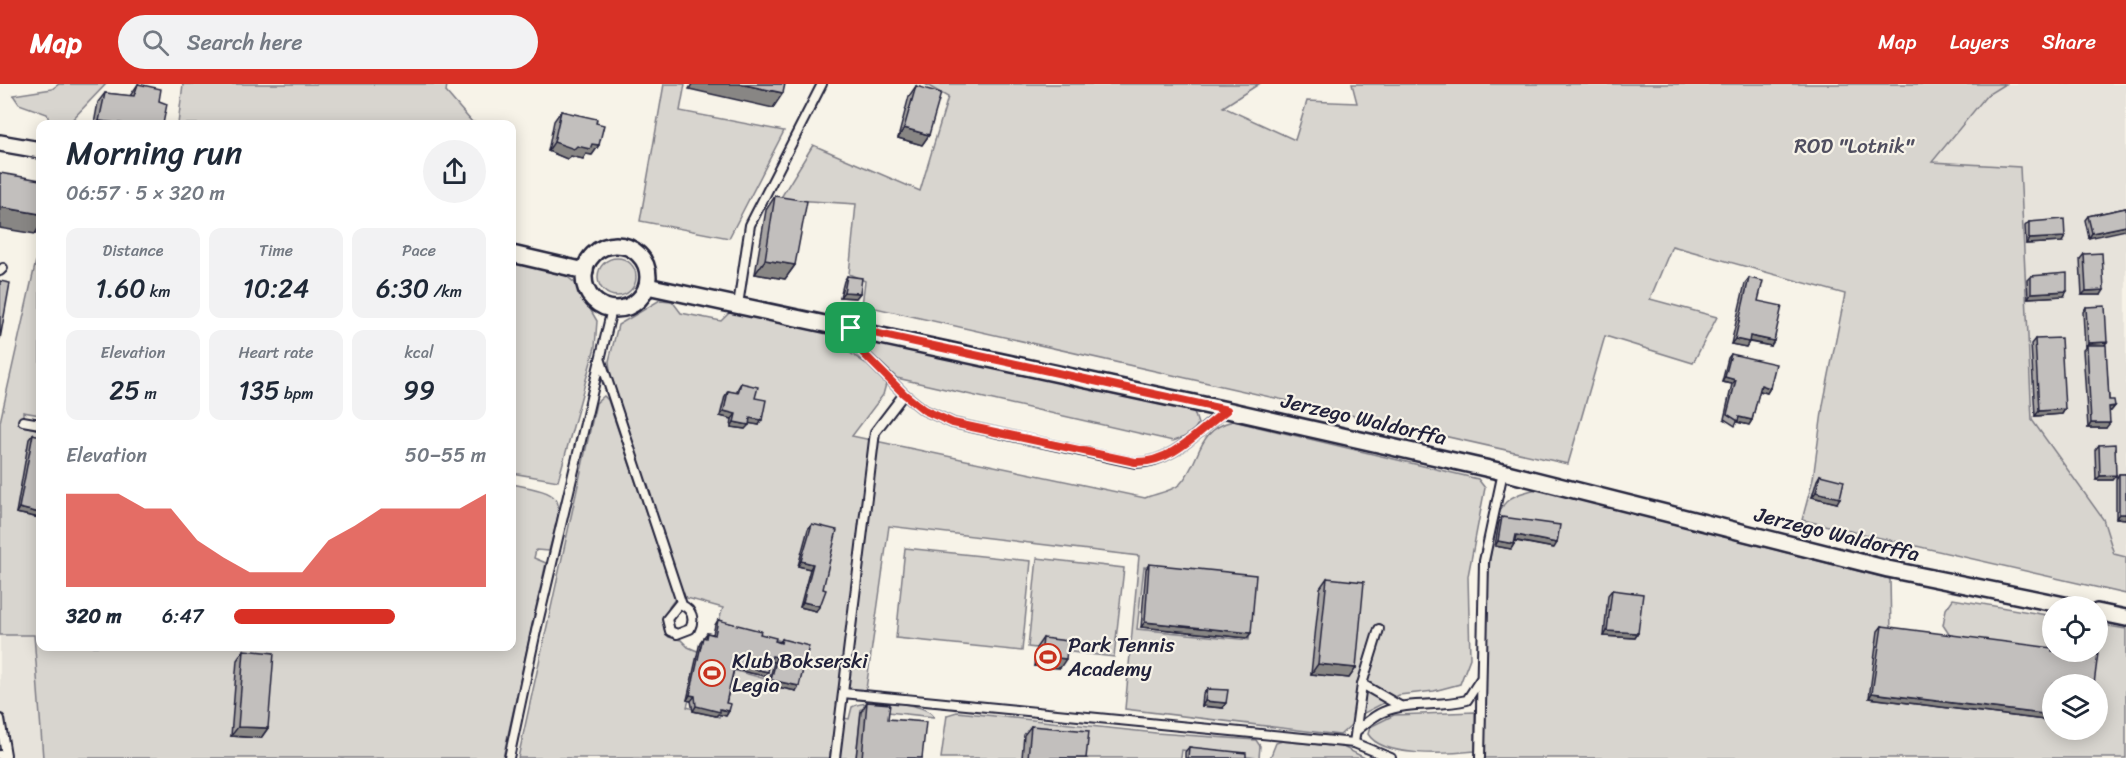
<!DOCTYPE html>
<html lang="en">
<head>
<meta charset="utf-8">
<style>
  :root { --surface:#fff; --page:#f2f2f3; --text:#1f2937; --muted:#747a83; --accent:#d93025 }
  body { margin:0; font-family:Sriracha,sans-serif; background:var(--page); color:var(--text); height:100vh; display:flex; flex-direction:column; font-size:22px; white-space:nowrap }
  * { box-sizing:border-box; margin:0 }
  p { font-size:20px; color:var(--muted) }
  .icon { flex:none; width:33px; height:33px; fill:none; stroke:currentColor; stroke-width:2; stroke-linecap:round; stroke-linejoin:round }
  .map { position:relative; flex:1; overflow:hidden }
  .details { position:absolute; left:36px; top:36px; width:480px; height:531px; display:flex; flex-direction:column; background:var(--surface); border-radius:12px; box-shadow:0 3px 15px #0003 }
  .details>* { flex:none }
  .fabs { position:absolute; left:2042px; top:512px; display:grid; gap:12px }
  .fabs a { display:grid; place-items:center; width:66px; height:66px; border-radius:50%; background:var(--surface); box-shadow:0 3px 15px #0003; font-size:30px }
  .pin { position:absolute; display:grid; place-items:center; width:51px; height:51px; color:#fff; margin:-26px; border-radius:12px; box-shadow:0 3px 9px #0006 }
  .round { display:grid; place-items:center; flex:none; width:63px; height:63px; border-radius:32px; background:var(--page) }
  .head { display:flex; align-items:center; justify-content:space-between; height:102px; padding:0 30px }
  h1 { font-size:33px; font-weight:600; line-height:45px }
  .metrics { display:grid; grid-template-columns:repeat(3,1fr); gap:9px; height:102px; padding:6px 30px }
  .metrics div { display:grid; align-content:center; border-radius:12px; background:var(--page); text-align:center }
  .metrics b { font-size:26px; font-weight:600 }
  .metrics small { font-size:16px; font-weight:400 }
  .metrics p { font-size:16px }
  .chart { height:168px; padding:12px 30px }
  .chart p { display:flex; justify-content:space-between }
  .chart svg { width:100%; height:108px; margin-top:6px; fill:var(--accent); opacity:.7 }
  ul { padding:0 30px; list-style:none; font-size:20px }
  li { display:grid; grid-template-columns:96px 72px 1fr; align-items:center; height:45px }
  li i { height:15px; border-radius:8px; background:var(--accent) }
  header { display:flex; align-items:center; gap:36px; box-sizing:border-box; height:84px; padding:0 30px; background:var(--accent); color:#fff }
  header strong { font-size:28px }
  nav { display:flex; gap:33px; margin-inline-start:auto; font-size:21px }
  .search { width:420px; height:54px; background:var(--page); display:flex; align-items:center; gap:15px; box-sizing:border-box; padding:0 21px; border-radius:33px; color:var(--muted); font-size:22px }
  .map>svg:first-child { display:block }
  .built { fill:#e7e3db }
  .green { fill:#d8d5cf; stroke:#7d7c85; stroke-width:1.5; fill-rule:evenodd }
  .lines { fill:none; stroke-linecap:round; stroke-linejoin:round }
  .lane-casing { stroke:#22223b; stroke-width:12 }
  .street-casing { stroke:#22223b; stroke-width:20 }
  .lane { stroke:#f7f3e8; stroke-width:8 }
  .street { stroke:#f7f3e8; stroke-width:15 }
  .wall { fill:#a7a4a3; stroke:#22223b; stroke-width:1.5 }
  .shaded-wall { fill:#888684; stroke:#22223b; stroke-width:1.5 }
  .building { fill:#c2bfbd; stroke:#22223b; stroke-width:1.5 }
  .route-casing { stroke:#fff; stroke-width:12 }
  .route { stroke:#d93025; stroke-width:8 }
  .labels { text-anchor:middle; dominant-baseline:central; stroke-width:4.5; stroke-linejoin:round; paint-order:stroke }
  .park-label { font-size:21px; fill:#504f60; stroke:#f7f3e8 }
  .street-label { font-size:21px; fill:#22223b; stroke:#f7f3e8 }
  .poi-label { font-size:21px; fill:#22223b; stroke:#f7f3e8; text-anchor:start }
</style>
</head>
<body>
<header>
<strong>Map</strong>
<div class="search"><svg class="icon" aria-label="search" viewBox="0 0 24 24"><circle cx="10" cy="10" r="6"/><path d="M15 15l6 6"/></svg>Search here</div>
<nav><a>Map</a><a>Layers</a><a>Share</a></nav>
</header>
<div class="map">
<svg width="2126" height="674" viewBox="0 0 2126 674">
  <rect width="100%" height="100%" fill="#f7f3e8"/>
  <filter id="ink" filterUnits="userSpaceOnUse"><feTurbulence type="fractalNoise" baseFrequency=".0167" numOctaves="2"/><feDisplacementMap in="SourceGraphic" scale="12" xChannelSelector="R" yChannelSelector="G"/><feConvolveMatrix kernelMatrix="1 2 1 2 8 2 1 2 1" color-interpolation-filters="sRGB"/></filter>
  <g filter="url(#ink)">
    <g class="built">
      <path d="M2005,0H2126V473L2114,471L2103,435L2032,336L2020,84L1931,78L1987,11Z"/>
      <path d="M34,550L43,674H0V551Z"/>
    </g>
    <g class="green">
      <path d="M59,0H106L68,40H50L47,30L19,20L13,11L52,5Z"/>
      <path d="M183,0H447L446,8L472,38L483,40H178Z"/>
      <path d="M664,0H685L680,27L784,47L729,154L640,137Z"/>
      <path d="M925,0H1259L1223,23L1295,56L1307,17L1357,19L1352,0H2005L1987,11L1932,78L2020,83L2032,336L2103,435L2114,470L2126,473V510L1802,436L1813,395L1823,321L1845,210L1672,162L1650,215L1717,233L1693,279L1605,252L1568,380L862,221L865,197L849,190L856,120L780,115L813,61L920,107L948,13Z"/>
      <path d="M40,159V331L23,328V342L40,346V357L16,429L40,434V562H512V400C569,411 563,413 549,467L536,466L534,474L546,479L503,674H43L34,551H0V338Z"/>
      <circle cx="617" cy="193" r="19"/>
      <path d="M512,179L565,191L575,199L597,237L595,263L558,397L512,389Z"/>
      <path d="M660,216L672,217L681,229L721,237L730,228L826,248L850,269L882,290L886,300L883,311L852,352L1145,414C1155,410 1173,407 1180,400C1202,377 1195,346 1233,337L1478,395L1485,404L1468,492L1470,574L1460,600L1434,607L1399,611L1364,629L1340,651L1125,625L1139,472L889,442L866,605L842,614L838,633L849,635L852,623C866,614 927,618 934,633L861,625L856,674H518L596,319L604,312L608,316L675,515L669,523L664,545L669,553L681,556L688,563L702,569L687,623L719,633L733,586L795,603L806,564L718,539L723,524L683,513L611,297L609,277L618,241ZM1144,483L1255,494L1249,556L1137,545Z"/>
      <path d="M870,256L1178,324L1194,328L1198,340L1191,351L1173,357L897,294L863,262L865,257Z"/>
      <path d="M1536,405L1890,495L1891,548L1953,556L1943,541L1946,525L1953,515L2052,532V567H2097V540L2126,545V674H1485C1485,630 1480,443 1506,418C1514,410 1526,408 1536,405ZM2052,600H2097V645H2052Z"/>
      <path d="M905,464L1031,477L1022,567L896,554Z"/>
      <path d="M1037,474L1124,484L1114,573L1028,563Z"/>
      <path d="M957,628L1156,649L1256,656L1260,662L1259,674L1182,666L1181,674H941L947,631Z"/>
      <path d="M1475,628V667C1448,670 1382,674 1368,650L1370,643L1394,631Z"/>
      <path d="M1282,657L1343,663L1365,674H1270L1276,659Z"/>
    </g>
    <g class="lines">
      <defs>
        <g id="lane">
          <path d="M0,187L3,184"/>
          <path d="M738,221L750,141L822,0"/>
          <path d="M851,246L861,267L904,310L924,326L953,339L1135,379C1172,379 1197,348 1225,327"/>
          <path d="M601,277L682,521C692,526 695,535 690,545L677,550L670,547L667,535L679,520L682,521"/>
          <path d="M23,337L40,340"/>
          <path d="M1362,600L1400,622"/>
          <path d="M843,609L1354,659L1391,674"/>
          <path d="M0,635L6,671H0"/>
          <path d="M1356,647C1364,641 1373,632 1383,628C1409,617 1439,623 1467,616L1480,596"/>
          <path d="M1354,659L1362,600L1379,545"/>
          <path d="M509,674L536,547L612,225"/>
          <path d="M835,674L875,348L904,310"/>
          <path d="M1480,674L1484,477L1503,388"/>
        </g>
        <g id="street">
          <path d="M0,59L40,66"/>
          <circle cx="616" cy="193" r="32"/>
          <path d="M512,170L585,187"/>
          <path d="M647,202L1227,326L1503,388L1888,485L2069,522"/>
          <path d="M2097,528L2126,534"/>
        </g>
      </defs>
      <use href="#lane" class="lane-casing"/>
      <use href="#street" class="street-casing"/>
      <use href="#lane" class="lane"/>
      <use href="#street" class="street"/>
    </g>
    <g class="wall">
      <path d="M138,0L159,17L163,40H94L98,18L105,9L130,12Z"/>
      <path d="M916,2L929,51L922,61L898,54L909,12Z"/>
      <path d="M561,27L596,39L599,61L592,71L586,70L583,75L571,72L567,75L548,67L554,37Z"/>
      <path d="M775,112L795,181L785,195L755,190L766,126Z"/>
      <path d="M2126,124L2089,154L2085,136L2088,132Z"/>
      <path d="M2029,138L2062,158L2026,160L2025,142Z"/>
      <path d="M2084,170L2101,211H2082L2080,175Z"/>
      <path d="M847,192L860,209L856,214L840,213L844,197Z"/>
      <path d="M2031,192L2064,212L2028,214L2027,196Z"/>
      <path d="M1749,194L1758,217L1771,262L1749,258L1746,263L1731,260L1745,199Z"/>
      <path d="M2086,223L2105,261L2109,316L2115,322L2111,327H2109L2106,344H2088L2083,266L2085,264L2083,228Z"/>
      <path d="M2035,255L2065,325L2062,330L2035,332L2031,260Z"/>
      <path d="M1731,270L1770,304L1767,309L1759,307L1752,336L1749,341L1737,338L1735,342L1724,335L1732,300L1722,298L1728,274Z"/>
      <path d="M741,299L755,314L759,341L749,339L745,345L731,343L732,335L720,332L725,312L728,307L736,309L738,304Z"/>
      <path d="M33,350L40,434L16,429L29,355Z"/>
      <path d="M2099,361L2116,391L2112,396H2096L2095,366Z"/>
      <path d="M2119,390H2126V435L2116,434V395Z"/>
      <path d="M1820,391L1837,419L1812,413L1817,396Z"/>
      <path d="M1502,433L1554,464L1515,457L1514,460L1511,465L1495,462L1499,438Z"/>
      <path d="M812,440L816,527L800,523L810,485L798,482L808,445Z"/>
      <path d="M1149,480L1247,554L1141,543L1146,485Z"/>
      <path d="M1327,494L1356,584L1349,594L1311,590L1320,504Z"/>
      <path d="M1612,506L1638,549L1635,554L1604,552L1608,511Z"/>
      <path d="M718,536L760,550L775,557L780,558L782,555L796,607L768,601L774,578L771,577L764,592L734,585L726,619L729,627L726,632L718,630L716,632L693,627L691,617L687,616L700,558L707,549L713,550L715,541Z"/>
      <path d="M1882,542L2052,600V637L1869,614L1878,547Z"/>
      <path d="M1043,554L1060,584L1034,582L1036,564Z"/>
      <path d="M244,566L268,644L261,654L231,652L237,576Z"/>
      <path d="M1207,605L1223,624L1202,622L1203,610Z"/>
      <path d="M867,618L888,635L922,674H856L861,628Z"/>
      <path d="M1031,642L1086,674H1022L1024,651Z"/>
      <path d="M1189,663L1246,674H1185V668Z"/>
    </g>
    <g class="shaded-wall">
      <path d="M692,0H740L783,9L773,24L689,5Z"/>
      <path d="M99,37L126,40H97Z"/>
      <path d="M904,44L929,51L922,61L898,54Z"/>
      <path d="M554,58L577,62L592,60L599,61L592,71L586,70L583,75L571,72L567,75L548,67Z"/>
      <path d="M0,123L40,130V145H38L35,150L0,144Z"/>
      <path d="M2126,142V146L2089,154L2092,149Z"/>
      <path d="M2065,153L2062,158L2026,160L2029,155Z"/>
      <path d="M765,176L795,181L785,195L755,190Z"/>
      <path d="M2104,206L2101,211H2082L2086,207Z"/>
      <path d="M2067,207L2064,212L2028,214L2031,209Z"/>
      <path d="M844,208L860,209L856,214L840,213Z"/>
      <path d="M1750,252L1774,257L1771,262L1747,257Z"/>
      <path d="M1735,255L1749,258L1746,263L1731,260Z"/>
      <path d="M2107,258L2103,263L2087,261L2085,264L2088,259Z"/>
      <path d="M1725,293L1736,296L1732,300L1722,298Z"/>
      <path d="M1761,301L1770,304L1767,309L1757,306Z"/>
      <path d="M2115,322L2111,327H2106L2109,323Z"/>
      <path d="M2065,325L2062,330L2035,332L2039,327Z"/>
      <path d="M724,327L736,330L732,335L720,332Z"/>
      <path d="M1739,333L1752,336L1749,341L1737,338Z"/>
      <path d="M750,334L762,336L759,341L747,339Z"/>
      <path d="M734,338L749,341L745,345L731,343Z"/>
      <path d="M2091,339H2110L2106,344H2088Z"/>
      <path d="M2116,391L2112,396H2096L2100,392Z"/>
      <path d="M1816,408L1840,414L1837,419L1812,413Z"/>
      <path d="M19,424L40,429V434L16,429Z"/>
      <path d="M2119,430H2126V435L2116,434Z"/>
      <path d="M1516,451L1557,459L1554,464L1513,456Z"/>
      <path d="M1498,457L1514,460L1511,465L1495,462Z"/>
      <path d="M801,477L813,480L810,485L798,482Z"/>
      <path d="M803,518L820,522L816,527L800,523Z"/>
      <path d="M1145,538L1251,549L1247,554L1141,543Z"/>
      <path d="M1607,547L1638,549L1635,554L1604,552Z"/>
      <path d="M772,572L777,573L774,578L769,577Z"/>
      <path d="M1041,572L1066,575L1060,584L1034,582Z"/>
      <path d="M735,580L768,588L764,592L732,585Z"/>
      <path d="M1318,580L1356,584L1349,594L1311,590Z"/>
      <path d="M771,596L799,602L796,607L768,601Z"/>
      <path d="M1872,609L2052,631V637L1869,614Z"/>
      <path d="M690,611L695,612L691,617L687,616Z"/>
      <path d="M1205,617L1226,619L1223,624L1202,622Z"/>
      <path d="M696,622L720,625L729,627L726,632L718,630L716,632L693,627Z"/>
      <path d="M238,643L268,644L261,654L231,652Z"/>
    </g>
    <g class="building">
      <path d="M138,0L161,5L159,17L167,20L163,40H126L99,37L105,9L134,12Z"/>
      <path d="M740,0H785L783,9Z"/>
      <path d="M916,2L941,9L929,51L904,44Z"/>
      <path d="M561,27L597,35L596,39L604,41L599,61L592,60L590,65L577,62L574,65L554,58Z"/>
      <path d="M0,89L40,96V130L0,123Z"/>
      <path d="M775,112L807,117L795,181L765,176Z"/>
      <path d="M2126,124V142L2092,149L2088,132Z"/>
      <path d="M2064,135L2065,153L2029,155V138Z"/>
      <path d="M2102,169L2104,206L2086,207L2084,170Z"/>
      <path d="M2067,189V207L2031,209V192Z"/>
      <path d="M847,192L862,194L860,209L844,208Z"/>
      <path d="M1749,194L1763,197L1758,217L1782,222L1774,257L1750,252L1749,258L1735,255Z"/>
      <path d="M0,197L10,199L0,255Z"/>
      <path d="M2105,222L2107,258L2088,259L2086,223Z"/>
      <path d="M2061,254L2065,325L2039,327L2035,255Z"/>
      <path d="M2087,261H2106L2109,316H2114L2115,322L2109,323L2110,339H2091Z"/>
      <path d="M1731,270L1776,280L1770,304L1761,301L1752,336L1739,333L1738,337L1727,330L1736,296L1725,293Z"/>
      <path d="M741,299L758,303L755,314L766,316L762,336L750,334L749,341L734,338L736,330L724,327L728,307L738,309Z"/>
      <path d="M33,350L40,352V429L19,424Z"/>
      <path d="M2115,360L2116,391L2100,392L2099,361Z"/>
      <rect x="2119" y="390" width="7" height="40"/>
      <path d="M1820,391L1844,397L1840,414L1816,408Z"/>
      <path d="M1502,433L1560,441L1557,459L1516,451L1514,460L1498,457Z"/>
      <path d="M812,440L837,446L823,505L826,506L820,522L803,518L813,480L801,477Z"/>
      <path d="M1149,480L1256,491L1251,549L1145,538Z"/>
      <path d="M1327,494L1364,498L1356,584L1318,580Z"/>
      <path d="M1612,506L1643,510L1638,549L1607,547Z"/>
      <path d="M718,536L761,547L760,550L776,554L775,557L781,559L782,555L809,562L799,602L771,596L777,573L772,572L768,588L735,580L726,619L731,620L729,627L720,625V628L696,622L695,612L690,611L703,553L706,554L707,549L715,551Z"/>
      <path d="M1882,542L2052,564V567H2079L2098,569L2094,600H2052V631L1872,609Z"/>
      <path d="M1043,554L1068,557L1066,575L1041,572Z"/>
      <path d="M244,566L274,569L268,644L238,643Z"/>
      <path d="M1207,605L1228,606L1226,619L1205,617Z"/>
      <path d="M867,618L890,620L888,635L926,638L922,674H862Z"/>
      <path d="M1031,642L1089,647L1086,674H1028Z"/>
      <path d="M1189,663L1246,669V674H1188Z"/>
    </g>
  </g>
  <g class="lines" filter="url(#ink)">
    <defs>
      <path id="route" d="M851,244L1195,319L1227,326C1198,347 1173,379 1135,378L953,339L924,326L904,310L861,267Z"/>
    </defs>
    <use href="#route" class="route-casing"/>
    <use href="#route" class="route"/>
  </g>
  <defs>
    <symbol id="stadium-ring" viewBox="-11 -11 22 22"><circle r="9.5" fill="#f7f3e8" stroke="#c8321e" stroke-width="1.5"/><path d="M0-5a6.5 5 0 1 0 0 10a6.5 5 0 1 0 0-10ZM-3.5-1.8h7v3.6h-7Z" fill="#c8321e"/></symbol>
  </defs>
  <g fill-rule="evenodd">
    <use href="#stadium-ring" x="1033" y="558" width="30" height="30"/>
    <use href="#stadium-ring" x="697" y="574" width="30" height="30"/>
  </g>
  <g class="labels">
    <g class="park-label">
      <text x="1854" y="62">ROD "Lotnik"</text>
    </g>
    <g class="street-label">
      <text transform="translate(1364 335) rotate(13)">Jerzego Waldorffa</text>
      <text transform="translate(1837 450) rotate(14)">Jerzego Waldorffa</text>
    </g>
    <g class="poi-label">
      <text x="1068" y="561">Park Tennis<tspan x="1068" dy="24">Academy</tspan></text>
      <text x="732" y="577">Klub Bokserski<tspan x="732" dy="24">Legia</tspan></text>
    </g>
  </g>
</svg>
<div class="fabs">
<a><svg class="icon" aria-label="locate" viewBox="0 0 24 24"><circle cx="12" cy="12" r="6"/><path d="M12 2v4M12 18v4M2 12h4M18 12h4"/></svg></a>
<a><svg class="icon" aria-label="layers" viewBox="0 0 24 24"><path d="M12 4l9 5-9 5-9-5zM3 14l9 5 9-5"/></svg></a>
</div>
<div class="pin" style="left:851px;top:244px;background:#1e9e55"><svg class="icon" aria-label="arrive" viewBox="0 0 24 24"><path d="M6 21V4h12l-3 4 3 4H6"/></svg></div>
<section class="details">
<div class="head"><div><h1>Morning run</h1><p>06:57 · 5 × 320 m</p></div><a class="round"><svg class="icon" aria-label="share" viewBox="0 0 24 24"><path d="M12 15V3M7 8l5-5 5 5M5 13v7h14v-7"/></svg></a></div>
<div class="metrics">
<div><p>Distance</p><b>1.60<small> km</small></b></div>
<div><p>Time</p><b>10:24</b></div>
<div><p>Pace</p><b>6:30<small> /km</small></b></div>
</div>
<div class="metrics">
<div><p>Elevation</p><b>25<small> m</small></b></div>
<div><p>Heart rate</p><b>135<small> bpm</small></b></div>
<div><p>kcal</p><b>99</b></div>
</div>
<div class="chart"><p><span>Elevation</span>50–55 m</p>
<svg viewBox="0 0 160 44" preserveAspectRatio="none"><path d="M0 44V6L10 6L20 6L30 12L40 12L50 25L60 32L70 38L80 38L90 38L100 25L110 19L120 12L130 12L140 12L150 12L160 6V44z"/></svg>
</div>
<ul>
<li><b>320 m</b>6:47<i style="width:64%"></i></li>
</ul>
</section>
</div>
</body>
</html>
